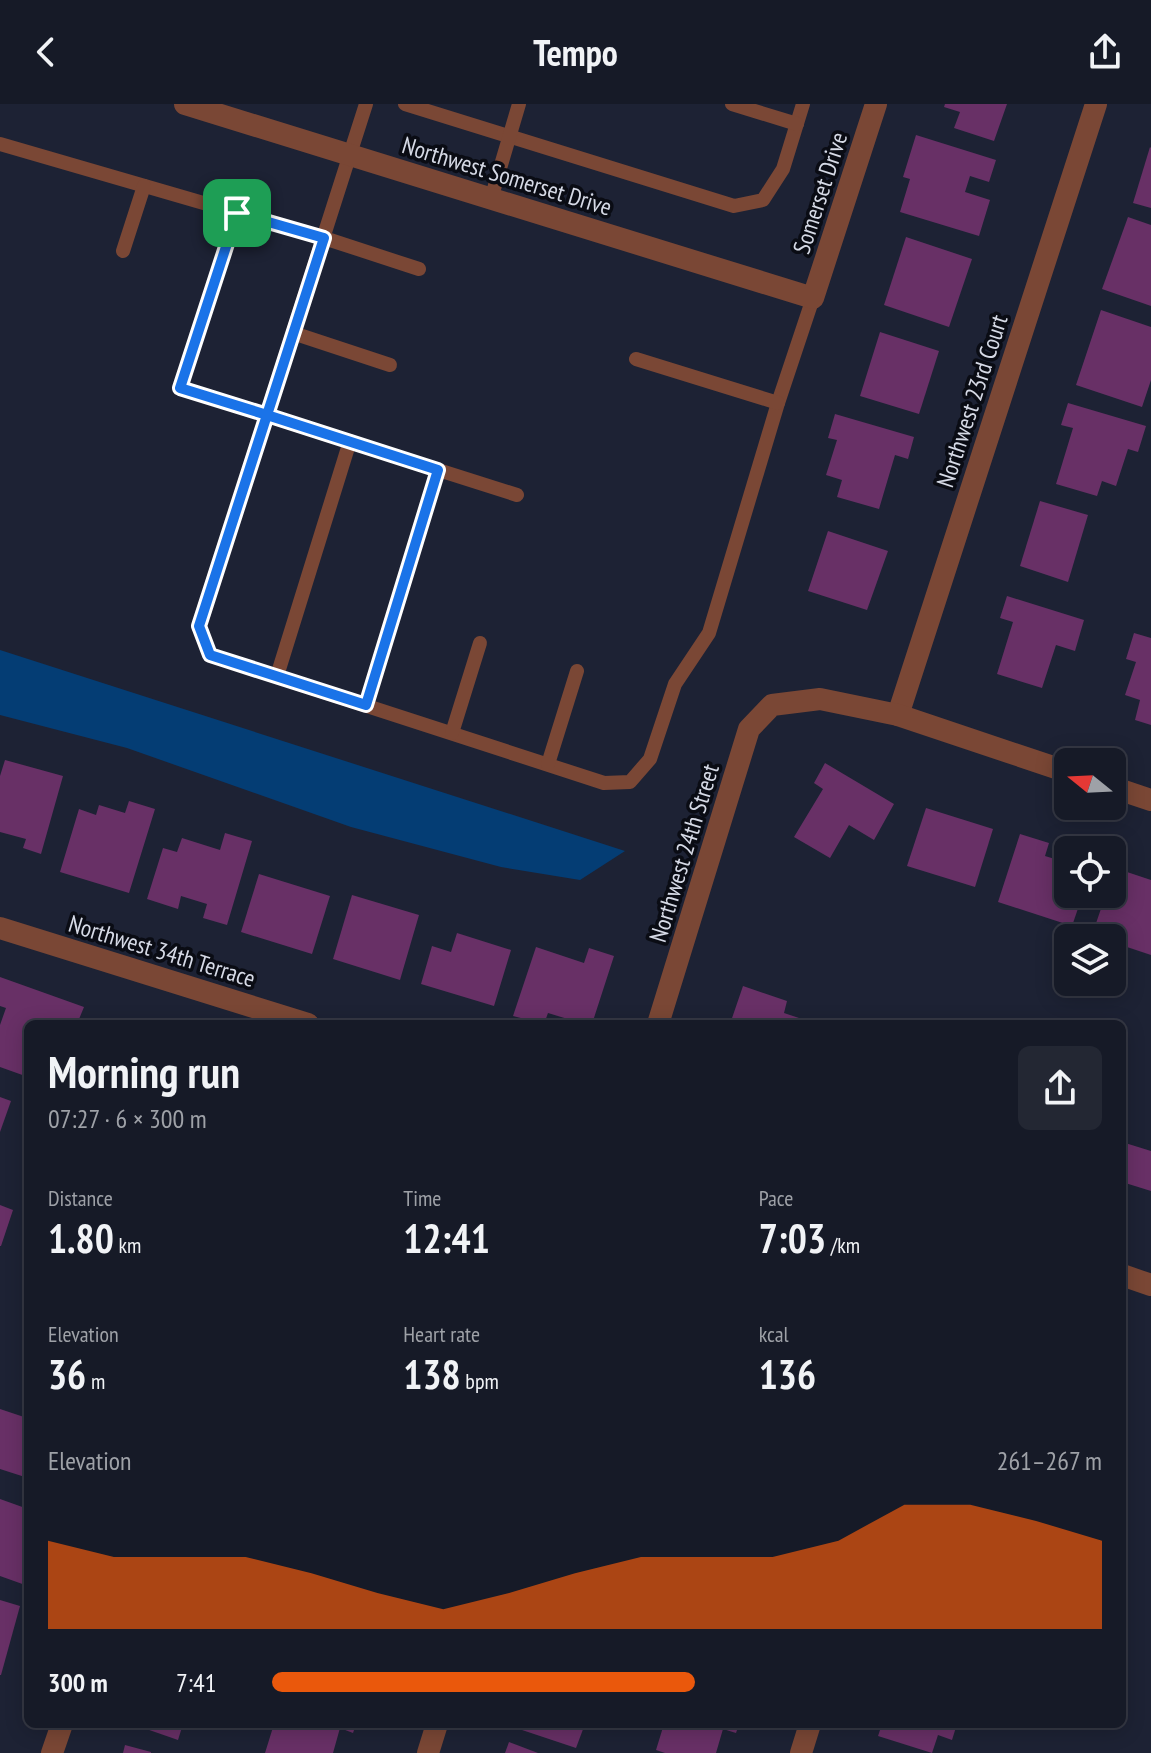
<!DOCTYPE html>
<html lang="en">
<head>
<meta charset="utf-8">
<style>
  :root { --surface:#161a27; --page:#232733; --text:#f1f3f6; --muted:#9ea1a7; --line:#353844; --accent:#ea580c }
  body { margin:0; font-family:"PT Sans Narrow",sans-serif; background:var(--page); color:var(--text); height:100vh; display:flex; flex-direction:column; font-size:30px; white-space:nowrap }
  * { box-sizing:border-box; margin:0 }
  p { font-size:26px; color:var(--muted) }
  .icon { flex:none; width:44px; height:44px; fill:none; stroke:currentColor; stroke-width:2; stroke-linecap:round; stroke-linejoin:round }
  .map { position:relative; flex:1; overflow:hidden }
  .details { position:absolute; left:24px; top:916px; width:1102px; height:708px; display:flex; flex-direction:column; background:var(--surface); border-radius:12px; box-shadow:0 4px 20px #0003,0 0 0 2px var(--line) }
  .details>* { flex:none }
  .needle { width:52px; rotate:288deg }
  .buttons { position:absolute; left:1054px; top:644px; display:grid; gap:16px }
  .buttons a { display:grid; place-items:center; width:72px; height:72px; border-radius:12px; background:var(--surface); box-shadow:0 4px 20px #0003,0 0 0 2px var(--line); font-size:40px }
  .pin { position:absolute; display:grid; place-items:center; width:68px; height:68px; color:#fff; margin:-34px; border-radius:16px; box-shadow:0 4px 12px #0006 }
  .round { display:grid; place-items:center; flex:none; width:84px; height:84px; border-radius:12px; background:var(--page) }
  .head { display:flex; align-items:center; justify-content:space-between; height:136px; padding:0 24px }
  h1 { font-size:44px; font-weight:700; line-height:60px }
  .metrics { display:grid; grid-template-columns:repeat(3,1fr); gap:12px; height:136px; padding:8px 24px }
  .metrics div { display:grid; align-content:center }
  .metrics b { font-size:40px; font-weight:700 }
  .metrics small { font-size:22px; font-weight:400 }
  .metrics p { font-size:22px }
  .chart { height:224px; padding:16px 24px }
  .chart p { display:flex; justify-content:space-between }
  .chart svg { width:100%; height:144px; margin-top:8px; fill:var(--accent); opacity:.7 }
  ul { padding:0 24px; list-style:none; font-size:26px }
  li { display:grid; grid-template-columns:128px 96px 1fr; align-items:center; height:60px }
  li i { height:20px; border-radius:10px; background:var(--accent) }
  header { display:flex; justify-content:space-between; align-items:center; height:104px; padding:0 24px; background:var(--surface); font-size:36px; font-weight:700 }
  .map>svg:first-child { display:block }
  .water { fill:#043d74 }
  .building { fill:#683066 }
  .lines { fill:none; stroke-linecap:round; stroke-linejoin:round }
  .service { stroke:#7a4735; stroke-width:14 }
  .minor { stroke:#7a4735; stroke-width:22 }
  .route-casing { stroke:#fff; stroke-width:16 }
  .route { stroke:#1a73e8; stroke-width:10 }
  .labels { text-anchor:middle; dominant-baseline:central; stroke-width:7; stroke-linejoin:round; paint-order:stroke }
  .street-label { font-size:24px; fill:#d6dae6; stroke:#0a0c14 }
</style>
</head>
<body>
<header><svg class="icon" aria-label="back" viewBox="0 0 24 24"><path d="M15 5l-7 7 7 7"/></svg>Tempo<svg class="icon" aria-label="share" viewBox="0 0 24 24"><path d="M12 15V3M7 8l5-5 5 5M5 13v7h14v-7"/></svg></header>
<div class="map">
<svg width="1151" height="1649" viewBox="0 0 1151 1649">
  <rect width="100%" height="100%" fill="#1d2234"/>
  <path class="water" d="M0,546L625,747L580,776L501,763L351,723L127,644L0,611Z"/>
  <g class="building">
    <path d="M945,0H1007L994,37L954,24L960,8L944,3Z"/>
    <path d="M916,31L996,56L989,78L970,72L965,88L990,96L979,132L900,108L910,75L903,73Z"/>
    <path d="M1150,43L1151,44V104L1133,99Z"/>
    <path d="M1128,113L1151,121V202L1102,185Z"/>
    <path d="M906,133L972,155L949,223L884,201Z"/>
    <path d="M1101,206L1151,223V276L1142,303L1076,281Z"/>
    <path d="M880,228L939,247L919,310L860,292Z"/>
    <path d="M1068,299L1146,322L1138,348L1128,345L1116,382L1102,377L1097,392L1056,380L1073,324L1061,321Z"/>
    <path d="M835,310L914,333L908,355L895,351L879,405L837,393L842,376L826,371L837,336L828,334Z"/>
    <path d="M1040,397L1088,411L1068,478L1020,462Z"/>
    <path d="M828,427L888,447L867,506L808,487Z"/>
    <path d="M1007,492L1084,516L1075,547L1056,541L1042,584L997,570L1013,518L1000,514Z"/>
    <path d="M1134,529L1151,534V621L1135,616L1140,596L1125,591L1136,558L1126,555Z"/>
    <path d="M5,656L63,672L41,750L23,744L26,735L0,728V672Z"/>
    <path d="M825,659L894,700L874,736L849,721L830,754L794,733L823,685L814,679Z"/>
    <path d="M129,697L155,705L129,789L60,768L79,705L96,711L99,701L125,709Z"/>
    <path d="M926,704L993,725L975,783L907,762Z"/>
    <path d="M225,729L252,737L227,821L203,814L207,800L181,792L178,805L147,795L163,744L177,748L182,734L220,746Z"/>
    <path d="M1020,730L1049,739L1045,752L1068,759V790H1083L1072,822L998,798Z"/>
    <path d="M1115,764L1151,776V851L1112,838V834L1092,831L1106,790H1112Z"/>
    <path d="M259,770L330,792L312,850L241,828Z"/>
    <path d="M352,791L419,811L400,876L333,855Z"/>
    <path d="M457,829L511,846L494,902L421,880L432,842L451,848Z"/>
    <path d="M536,843L584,859L589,844L614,852L592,920H570L571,916L548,909L544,920L513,912Z"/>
    <path d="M0,873L84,903L77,920H28V973L0,963V921L6,904L0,902Z"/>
    <path d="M743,882L787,897L784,909L805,916L804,920H730Z"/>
    <path d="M0,993L11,997L0,1028Z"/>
    <path d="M1122,1038L1151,1047V1087L1122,1078Z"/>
    <path d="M0,1101L13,1106L1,1142H0Z"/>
    <path d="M28,1252V1270L22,1268Z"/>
    <path d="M27,1302H28V1374L0,1365V1305L24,1313Z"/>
    <path d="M0,1395L28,1405V1430L24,1442L28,1444V1482L0,1472Z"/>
    <path d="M0,1496L20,1502L1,1571H0Z"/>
    <path d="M132,1620H183L178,1636Z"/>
    <path d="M274,1620H356L353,1629L340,1624L333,1649H265Z"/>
    <path d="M517,1620H585L576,1644L516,1624Z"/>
    <path d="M664,1620H739L736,1629L723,1625L716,1649H665L656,1646Z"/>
    <path d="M882,1620H957L952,1636L938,1631L932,1649L878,1632Z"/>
    <path d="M509,1638L538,1649H505Z"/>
    <path d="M125,1641L151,1648V1649H123Z"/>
  </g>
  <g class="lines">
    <g class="service">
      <path d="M366,0L199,522L210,551L604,679L630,678L650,655L675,580L709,529L778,299L813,194"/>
      <path d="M405,0L734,102L763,96L783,65L803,0"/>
      <path d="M732,0L797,20"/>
      <path d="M0,40L324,134L419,165"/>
      <path d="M491,95L519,0"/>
      <path d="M237,109L180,284L517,391"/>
      <path d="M123,147L144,82"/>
      <path d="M293,229L390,261"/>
      <path d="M636,255L778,299"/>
      <path d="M277,572L350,337"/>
      <path d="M366,601L438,366"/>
      <path d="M452,629L480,539"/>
      <path d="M548,660L577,567"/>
    </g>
    <g class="minor">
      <path d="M185,0L813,194L876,0"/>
      <path d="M898,611L1096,0"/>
      <path d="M1112,683L1151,696"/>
      <path d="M0,824L308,920"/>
      <path d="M658,920L749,625L772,601L820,595L898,611L1068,668"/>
      <path d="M1122,1171L1151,1181"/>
      <path d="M52,1649L62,1620"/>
      <path d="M428,1649L437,1620"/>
      <path d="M801,1649L810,1620"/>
    </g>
  </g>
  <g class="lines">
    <defs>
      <path id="route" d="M237,109L180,284L267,311L199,522L210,551L366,601L438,366L267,311L324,134L237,109"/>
    </defs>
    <use href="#route" class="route-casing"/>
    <use href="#route" class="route"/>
  </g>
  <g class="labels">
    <g class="street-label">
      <text transform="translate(507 72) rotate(17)">Northwest Somerset Drive</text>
      <text transform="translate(820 89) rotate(-72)">Somerset Drive</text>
      <text transform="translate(972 297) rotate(-72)">Northwest 23rd Court</text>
      <text transform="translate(684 749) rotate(-73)">Northwest 24th Street</text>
      <text transform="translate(162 847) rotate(17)">Northwest 34th Terrace</text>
    </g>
  </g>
</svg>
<div class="buttons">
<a><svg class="needle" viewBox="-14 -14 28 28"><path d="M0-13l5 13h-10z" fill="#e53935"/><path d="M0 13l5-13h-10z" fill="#9ea1a7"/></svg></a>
<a><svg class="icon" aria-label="locate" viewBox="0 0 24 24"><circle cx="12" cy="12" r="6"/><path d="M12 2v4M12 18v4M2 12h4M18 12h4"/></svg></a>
<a><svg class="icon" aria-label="layers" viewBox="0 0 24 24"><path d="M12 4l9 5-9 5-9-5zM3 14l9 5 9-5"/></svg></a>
</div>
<div class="pin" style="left:237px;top:109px;background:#1e9e55"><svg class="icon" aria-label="arrive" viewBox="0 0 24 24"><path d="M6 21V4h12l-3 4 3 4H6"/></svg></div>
<section class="details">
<div class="head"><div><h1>Morning run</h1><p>07:27 · 6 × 300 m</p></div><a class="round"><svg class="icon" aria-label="share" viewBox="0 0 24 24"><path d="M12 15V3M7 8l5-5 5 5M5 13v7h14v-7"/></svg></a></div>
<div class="metrics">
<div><p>Distance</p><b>1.80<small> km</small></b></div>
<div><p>Time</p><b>12:41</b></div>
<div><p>Pace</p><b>7:03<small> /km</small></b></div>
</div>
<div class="metrics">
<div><p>Elevation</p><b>36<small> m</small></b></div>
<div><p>Heart rate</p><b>138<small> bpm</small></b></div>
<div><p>kcal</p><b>136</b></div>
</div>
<div class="chart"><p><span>Elevation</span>261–267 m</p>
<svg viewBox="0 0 160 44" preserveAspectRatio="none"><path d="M0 44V17L10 22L20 22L30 22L40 27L50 33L60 38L70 33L80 27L90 22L100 22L110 22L120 17L130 6L140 6L150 11L160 17V44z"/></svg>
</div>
<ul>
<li><b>300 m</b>7:41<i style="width:51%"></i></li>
</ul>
</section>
</div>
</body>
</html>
